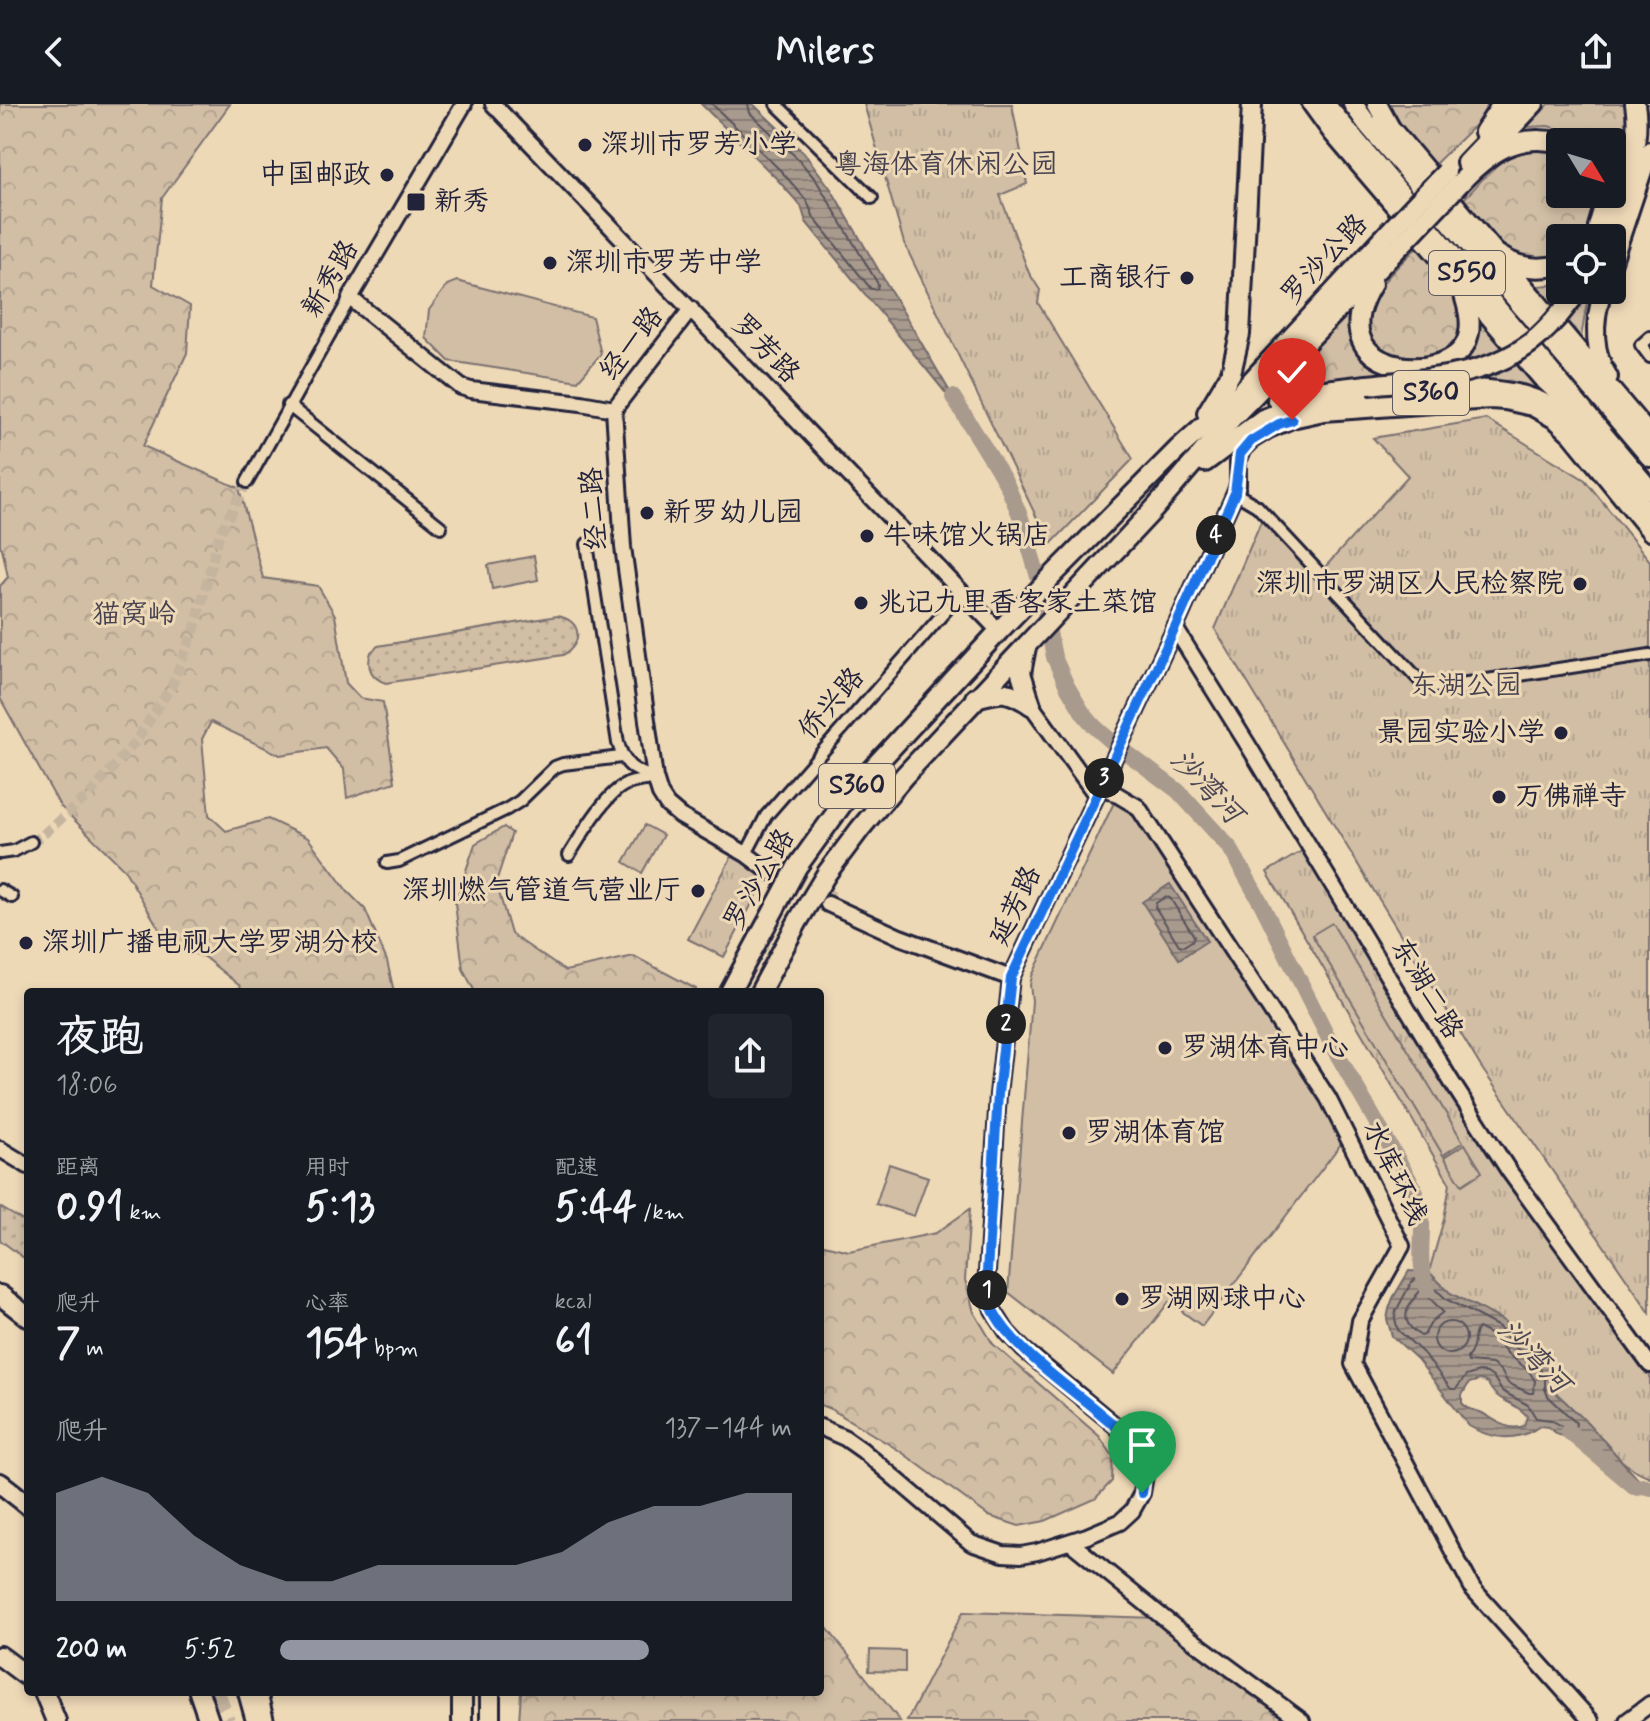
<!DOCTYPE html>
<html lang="zh">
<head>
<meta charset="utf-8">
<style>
  :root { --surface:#171b24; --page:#20242c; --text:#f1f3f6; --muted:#9ea1a6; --accent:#9495a2 }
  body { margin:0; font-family:Mynerve,"LXGW WenKai TC",sans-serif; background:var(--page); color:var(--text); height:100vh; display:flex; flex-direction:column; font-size:30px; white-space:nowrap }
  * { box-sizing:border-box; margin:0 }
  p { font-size:26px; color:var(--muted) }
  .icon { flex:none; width:44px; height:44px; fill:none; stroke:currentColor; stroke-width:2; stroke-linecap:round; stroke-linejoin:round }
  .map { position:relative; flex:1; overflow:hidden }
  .details { position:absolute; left:24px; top:884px; width:800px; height:708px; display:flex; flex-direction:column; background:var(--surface); border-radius:8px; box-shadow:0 4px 12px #0003 }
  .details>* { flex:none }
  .needle { width:52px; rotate:128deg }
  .controls { position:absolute; left:1546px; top:24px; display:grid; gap:16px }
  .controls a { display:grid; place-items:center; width:80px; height:80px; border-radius:8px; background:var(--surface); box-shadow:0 4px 12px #0003; font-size:40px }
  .pin { position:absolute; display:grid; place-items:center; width:68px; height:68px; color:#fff; margin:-82px -34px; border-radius:50% 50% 50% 0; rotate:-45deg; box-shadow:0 0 8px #0007 }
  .pin .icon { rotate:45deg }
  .km { position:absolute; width:40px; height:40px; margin:-20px; border-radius:50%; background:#222; color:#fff; font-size:22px; line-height:40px; text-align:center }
  .round { display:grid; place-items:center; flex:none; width:84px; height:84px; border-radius:8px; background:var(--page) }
  .headline { display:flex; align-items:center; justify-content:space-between; height:136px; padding:0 32px }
  h1 { font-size:44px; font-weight:700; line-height:60px }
  .stats { display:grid; grid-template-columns:repeat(3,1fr); gap:12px; height:136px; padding:8px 32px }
  .stats div { display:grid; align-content:center }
  .stats b { font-size:40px; font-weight:700 }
  .stats small { font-size:22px; font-weight:400 }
  .stats p { font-size:22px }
  .chart { height:224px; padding:16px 32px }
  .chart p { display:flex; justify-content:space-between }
  .chart svg { width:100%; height:144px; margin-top:8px; fill:var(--accent); opacity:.7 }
  ul { padding:0 32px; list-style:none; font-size:26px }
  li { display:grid; grid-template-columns:128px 96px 1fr; align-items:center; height:60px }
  li i { height:20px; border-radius:10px; background:var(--accent) }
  header { display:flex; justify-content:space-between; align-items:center; height:104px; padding:0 32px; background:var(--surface); font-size:36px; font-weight:700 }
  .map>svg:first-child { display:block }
  .grass { fill:url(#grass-dots); stroke:#7a7070; stroke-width:2 }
  .forest { fill:url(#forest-crowns); stroke:#7a7070; stroke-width:2 }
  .park { fill:url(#park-tufts); stroke:#7a7070; stroke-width:2 }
  .garden { fill:#d1bea5; stroke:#7a7070; stroke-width:2 }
  .water { fill:url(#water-rules); stroke:#726a6c; stroke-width:2; fill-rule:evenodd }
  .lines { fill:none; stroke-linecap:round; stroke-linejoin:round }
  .shore { stroke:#58525c; stroke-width:2 }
  .river { stroke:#a89a8d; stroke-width:16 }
  .street-tunnel { stroke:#c5b49e; stroke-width:10; stroke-dasharray:10 5; stroke-linecap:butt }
  .secondary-tunnel { stroke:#c5b49e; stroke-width:14; stroke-dasharray:14 7; stroke-linecap:butt }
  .highway-tunnel { stroke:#c5b49e; stroke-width:18; stroke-dasharray:18 9; stroke-linecap:butt }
  .street-casing { stroke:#22223b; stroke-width:16 }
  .secondary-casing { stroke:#22223b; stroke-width:20 }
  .primary-casing { stroke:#22223b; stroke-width:22 }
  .highway-casing { stroke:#22223b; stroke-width:24 }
  .street { stroke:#eed9b7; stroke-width:10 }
  .secondary { stroke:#eed9b7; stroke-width:14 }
  .primary { stroke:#eed9b7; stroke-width:16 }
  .highway { stroke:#eed9b7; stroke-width:18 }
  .highway-bridge-casing { stroke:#22223b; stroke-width:24; stroke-linecap:butt }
  .highway-bridge { stroke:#eed9b7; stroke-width:18 }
  .route-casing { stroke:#fff; stroke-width:16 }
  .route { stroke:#1a73e8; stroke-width:10 }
  .poi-dot { fill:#22223b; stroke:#eed9b7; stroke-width:3 }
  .labels { text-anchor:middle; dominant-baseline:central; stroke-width:6; stroke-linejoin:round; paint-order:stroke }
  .shield { fill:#eed9b7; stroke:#5f5960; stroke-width:2 }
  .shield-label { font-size:26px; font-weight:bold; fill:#22223b }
  .poi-label { font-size:28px; fill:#22223b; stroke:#eed9b7; text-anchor:start }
  .park-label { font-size:28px; fill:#454150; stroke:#eed9b7 }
  .street-label { font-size:28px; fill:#22223b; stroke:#eed9b7 }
  .water-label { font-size:30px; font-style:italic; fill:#4a4654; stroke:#eed9b7 }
</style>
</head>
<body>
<header><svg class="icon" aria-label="back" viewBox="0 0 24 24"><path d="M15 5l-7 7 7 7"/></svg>Milers<svg class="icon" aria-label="share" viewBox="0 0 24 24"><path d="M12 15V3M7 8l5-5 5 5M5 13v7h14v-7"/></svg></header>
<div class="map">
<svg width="1650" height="1617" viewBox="0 0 1650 1617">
  <defs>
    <pattern id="grass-dots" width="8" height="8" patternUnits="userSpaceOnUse" patternTransform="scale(2)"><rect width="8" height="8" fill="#d1bea5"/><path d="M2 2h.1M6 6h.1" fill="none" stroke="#b3a38f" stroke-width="1.8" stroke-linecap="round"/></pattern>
    <pattern id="forest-crowns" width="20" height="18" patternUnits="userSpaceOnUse" patternTransform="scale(2)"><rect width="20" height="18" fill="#d1bea5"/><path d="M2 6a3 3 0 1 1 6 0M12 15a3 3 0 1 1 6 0" fill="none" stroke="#b3a38f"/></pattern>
    <pattern id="park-tufts" width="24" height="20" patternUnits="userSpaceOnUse" patternTransform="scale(2)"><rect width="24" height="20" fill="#d1bea5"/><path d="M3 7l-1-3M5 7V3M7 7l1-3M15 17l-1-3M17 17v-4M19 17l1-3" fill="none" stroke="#b3a38f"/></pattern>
    <pattern id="water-rules" width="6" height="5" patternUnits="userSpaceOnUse" patternTransform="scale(2)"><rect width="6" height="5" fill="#a89a8d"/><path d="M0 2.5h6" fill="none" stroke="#887d74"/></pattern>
  </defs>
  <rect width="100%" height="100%" fill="#eed9b7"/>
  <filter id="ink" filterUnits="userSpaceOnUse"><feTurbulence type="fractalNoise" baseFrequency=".0125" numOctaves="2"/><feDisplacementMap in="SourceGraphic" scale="16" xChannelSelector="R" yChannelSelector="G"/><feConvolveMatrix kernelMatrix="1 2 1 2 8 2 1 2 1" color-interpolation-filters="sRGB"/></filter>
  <g filter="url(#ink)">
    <g class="grass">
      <path d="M557,512C582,516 584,539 563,551L386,579C371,574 366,563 371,548L378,542Z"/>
      <path d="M0,1103L28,1120V1157L0,1136Z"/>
    </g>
    <g class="forest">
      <path d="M0,0H230L162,94L153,181L190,202L187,249L143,342L239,384L263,474L318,482L335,511L346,579L360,594L383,598L395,678L347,694L344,665L326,644L280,651L211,618L202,635L209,711L226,727L268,715L308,734L348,788L365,805L387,857L394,888H242L240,882L204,853L168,840L124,765L60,702L0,594V482L8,473L2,444L0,442Z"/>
      <path d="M1385,0H1492L1478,18L1432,63Z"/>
      <path d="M1549,0H1650V8L1612,78V38H1584L1566,27L1548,22L1527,23Z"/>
      <path d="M1534,43L1560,48V90H1592L1593,92L1591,121L1584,134H1560V154C1554,155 1547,157 1541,157C1506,157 1483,120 1462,97C1484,75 1502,48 1534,43Z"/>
      <path d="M1417,143C1426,154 1448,174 1453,185C1458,197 1464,221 1458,234C1448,256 1399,260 1380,246C1370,238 1367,225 1368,213C1370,185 1399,162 1417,143Z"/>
      <path d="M1560,177V186H1589L1581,234L1536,182L1551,181Z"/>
      <path d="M1352,205C1350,225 1350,246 1368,259C1375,263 1385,265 1393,268L1325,277L1272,287Z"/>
      <path d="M1481,217L1540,284L1499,278H1474L1465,258L1477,237Z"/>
      <path d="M504,723L512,729L496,778L511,830L565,867L634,852L696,885L695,888H475L463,865L455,799L475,740Z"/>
      <path d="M970,1105L965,1176L974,1208L993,1240L1099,1332L1113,1352L1112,1377L1095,1395L1045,1417L1019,1422L989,1412L900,1347L829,1304L820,1301V1140L849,1147L936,1129Z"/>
      <path d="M963,1508L1158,1514L1289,1613L1288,1617H907Z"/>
      <path d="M820,1515L900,1617H519L521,1588H820Z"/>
    </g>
    <g class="park">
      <path d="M864,0H1012L1027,80L1000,91L1029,169L1040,186L1038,199L1133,355L1050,441L904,139Z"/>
      <path d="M1486,315L1585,376L1650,457V1209L1481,963L1215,525L1262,415L1316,473L1408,372L1373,334Z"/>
      <path d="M1305,745L1502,1066L1650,1268V1373C1617,1360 1610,1344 1587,1319C1577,1308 1565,1298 1555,1288L1552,1284L1554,1279L1533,1247L1520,1237L1504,1217L1450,1189L1429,1168L1444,1115L1450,1080L1267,768Z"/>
      <path d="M733,750L768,769L724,853L688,835Z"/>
    </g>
    <g class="garden">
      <path d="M457,177L592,213L601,250L578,277L449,257L426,234L429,206L447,181Z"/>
      <path d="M534,452L538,476L492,485L488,461Z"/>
      <path d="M1119,688L1142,701L1347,1032L1202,1222L1169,1198L1113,1270L1008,1188L1032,897L1030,881L1032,872Z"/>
      <path d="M645,721L663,731L642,769L624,758Z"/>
      <path d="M1332,819L1463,1038L1443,1051L1312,831Z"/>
      <path d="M1465,1040L1482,1068L1462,1081L1444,1053Z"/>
      <path d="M889,1060L928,1073L914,1112L876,1100Z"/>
      <path d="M870,1546L905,1547V1568L869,1567Z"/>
    </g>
    <g class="water">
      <path d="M701,0H753L804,49L831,85L963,310L806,118L801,102L776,74Z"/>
      <path d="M1170,780L1207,837L1179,855L1142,798Z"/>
      <path d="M1409,1167L1429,1168L1450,1189L1504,1217L1520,1237L1543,1255L1553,1272L1552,1284L1555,1288L1588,1319L1644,1382L1620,1372L1576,1334L1559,1331L1548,1323L1540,1322C1518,1338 1492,1336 1469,1322L1417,1255L1392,1232L1387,1215L1389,1205L1393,1194ZM1480,1276L1488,1279C1495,1298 1515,1297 1527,1312L1524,1322C1507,1328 1495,1315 1480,1308C1472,1305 1468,1306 1462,1299V1291L1469,1279Z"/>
    </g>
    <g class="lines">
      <g class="shore">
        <path d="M712,0L782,68L807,97L814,114L871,185H877L878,180L816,76L798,55L750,9L748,0"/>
        <path d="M1165,793L1170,794L1194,832L1193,836L1184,842L1179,841L1155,803L1156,799Z"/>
        <path d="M1416,1175L1426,1176L1446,1195L1499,1223L1515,1243L1537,1260L1545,1274V1285L1548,1292L1576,1319L1575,1324L1567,1325L1551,1316L1536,1314L1528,1301L1502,1287L1494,1274L1487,1269L1479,1268L1466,1272L1456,1285H1451L1423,1249L1398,1226L1395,1215L1396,1207L1412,1177Z"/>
        <path d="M1420,1187L1424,1188L1443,1208L1432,1217L1424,1231L1421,1232C1399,1218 1404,1205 1420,1187Z"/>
        <circle cx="1450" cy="1234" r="16"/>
        <path d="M1478,1224L1492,1231L1508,1250L1529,1267L1535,1277L1533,1289H1529L1508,1279L1501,1267L1492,1260L1468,1258L1467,1254C1478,1241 1471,1232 1478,1224Z"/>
      </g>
      <g class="river">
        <path d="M953,293L994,359L1007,381L1021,414L1038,473L1054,553L1067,582L1083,609L1094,622L1111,637L1178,687L1230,744L1261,799L1333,943L1413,1082C1417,1093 1421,1103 1422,1114C1423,1139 1417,1161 1428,1186"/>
        <path d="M1568,1327L1635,1383L1644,1382L1650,1384"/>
      </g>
      <path class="street-tunnel" d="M31,738L40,733L92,688L136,637L172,581L195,524L219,431L247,378"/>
      <path class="secondary-tunnel" d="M773,761L832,794"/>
      <path class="highway-tunnel" d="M216,1588L226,1617"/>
      <defs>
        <g id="street">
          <path d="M776,0L872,94"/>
          <path d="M1650,233L1641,241L1650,253"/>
          <path d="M288,301L441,423"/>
          <path d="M247,378L350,194"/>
          <path d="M1235,389L1257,402L1422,579L1429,582L1441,583L1650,551"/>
          <path d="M587,440L618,639C625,663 633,666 655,674"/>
          <path d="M0,749L14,747L31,738"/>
          <path d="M746,750L766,712L962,488"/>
          <path d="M569,751C581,732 607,687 627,680C635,677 645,676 653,675"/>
          <path d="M387,759L399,757L507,705L520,697L555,663L563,660L621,653"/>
          <path d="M0,786L12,793"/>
        </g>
        <g id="secondary">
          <path d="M464,0L350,194L461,283L471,286L581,299L614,305"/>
          <path d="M493,0L999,527"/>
          <path d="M614,305L623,443L655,674L660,690L667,701L680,712L746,750L770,768"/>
          <path d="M614,305L691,205"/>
          <path d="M1175,524L1248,641L1451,977L1509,1067L1650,1261"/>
          <path d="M1031,601L1096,691"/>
          <path d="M1101,681L1138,703L1328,994L1402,1142L1360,1217L1353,1260L1473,1485L1591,1617"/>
          <path d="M828,800L900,833L1011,874"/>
          <path d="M0,1045L28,1062"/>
          <path d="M820,1323L845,1334L862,1346L971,1439L1003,1450L1021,1451L1037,1448L1087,1432L1120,1418L1132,1407L1142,1389L1145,1371L1140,1350L1116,1322L1023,1245L1007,1228L993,1206L986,1184L998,990L1011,874L1175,524L1235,389L1238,381V355L1243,345L1251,337L1269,326L1292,316L1324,309L1490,297L1505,298L1532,304L1555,317L1571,332L1650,429"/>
          <path d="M1070,1438L1176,1524L1302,1617"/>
          <path d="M259,1588L266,1617"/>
          <path d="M1627,1617L1650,1600"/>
        </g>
        <g id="primary">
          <path d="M1311,0L1332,29L1541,274L1571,302"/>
          <path d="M1382,13L1650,331"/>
          <path d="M1487,51L1535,0"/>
          <path d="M1612,160L1650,46"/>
          <path d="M1603,186C1594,215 1591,246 1609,273"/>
        </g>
        <g id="highway">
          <path d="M1325,0L1650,386"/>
          <path d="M1353,0L1368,21L1650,353"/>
          <path d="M1377,0L1389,22"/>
          <path d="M1484,28L1502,0"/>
          <path d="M1466,59L1522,0"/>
          <path d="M1460,79C1488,49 1517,28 1560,39"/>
          <path d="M1598,123L1603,106L1602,90"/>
          <path d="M1605,134C1619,93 1643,45 1635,0"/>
          <path d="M1494,148C1515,163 1534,167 1560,161"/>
          <path d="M1372,180C1316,272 1450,283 1467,236C1474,218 1466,198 1461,181"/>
          <path d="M1277,296L1300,289L1367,281"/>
          <path d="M1207,309L1231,269L1240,230L1252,0"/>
          <path d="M1205,358L1263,315L1301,301L1472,285C1512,287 1539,291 1570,316L1650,412"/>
          <path d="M1026,543L1021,569L1031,601"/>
          <path d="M975,594C1003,587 1007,585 1031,601"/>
          <path d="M730,888L797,763L846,695L871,666L999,527L1057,467L1178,345L1240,289L1389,128"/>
          <path d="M760,888L798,817L827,769L860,725L904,672L1155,404L1232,314L1402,140"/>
          <path d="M0,1191L28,1213"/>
          <path d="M0,1379L28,1401"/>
          <path d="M0,1552L28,1573"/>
          <path d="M44,1588L56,1617"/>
          <path d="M199,1588L209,1617"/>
          <path d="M248,1588L256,1617"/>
          <path d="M462,1588V1617"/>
          <path d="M490,1617V1588"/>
        </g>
      </defs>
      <use href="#street" class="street-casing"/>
      <use href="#secondary" class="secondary-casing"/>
      <use href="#primary" class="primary-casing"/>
      <use href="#highway" class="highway-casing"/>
      <use href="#street" class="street"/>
      <use href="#secondary" class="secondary"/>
      <use href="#primary" class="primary"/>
      <use href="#highway" class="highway"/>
      <defs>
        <g id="highway-bridge">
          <path d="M1389,128L1446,68"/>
          <path d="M1402,140L1460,79"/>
          <path d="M1367,281C1425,275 1491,274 1538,233C1554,219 1566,203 1579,186"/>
        </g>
      </defs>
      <use href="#highway-bridge" class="highway-bridge-casing"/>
      <use href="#highway-bridge" class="highway-bridge"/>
    </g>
  </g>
  <g class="lines" filter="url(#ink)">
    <defs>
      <path id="route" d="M1142,1389C1144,1376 1145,1364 1140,1352C1134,1335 1115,1322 1102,1311C1069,1283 1014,1246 994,1208C990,1201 989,1192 986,1184L998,990L1011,874L1175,524L1235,389L1240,350L1251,337L1279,320L1292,316"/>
    </defs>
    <use href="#route" class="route-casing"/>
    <use href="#route" class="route"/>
  </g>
  <g class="poi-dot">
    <circle cx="585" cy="41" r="8"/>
    <circle cx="387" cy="71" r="8"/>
    <rect x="406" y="88" width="20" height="20" rx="4"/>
    <circle cx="550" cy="159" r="8"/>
    <circle cx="1187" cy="174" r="8"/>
    <circle cx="647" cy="409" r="8"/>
    <circle cx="867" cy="432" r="8"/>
    <circle cx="1580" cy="480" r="8"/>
    <circle cx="861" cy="499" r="8"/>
    <circle cx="1561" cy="629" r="8"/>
    <circle cx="1499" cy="693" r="8"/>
    <circle cx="698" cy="787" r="8"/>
    <circle cx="26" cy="839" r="8"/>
    <circle cx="1165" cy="944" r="8"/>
    <circle cx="1069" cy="1029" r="8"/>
    <circle cx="1122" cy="1195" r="8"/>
  </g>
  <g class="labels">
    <g class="shield">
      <rect x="1429" y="147" width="76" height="44" rx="6"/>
      <rect x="1393" y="267" width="76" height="44" rx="6"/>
      <rect x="819" y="660" width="76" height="44" rx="6"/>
    </g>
    <g class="shield-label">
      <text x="1467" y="169">S550</text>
      <text x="1431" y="289">S360</text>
      <text x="857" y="682">S360</text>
    </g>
    <g class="poi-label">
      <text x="601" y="41">深圳市罗芳小学</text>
      <text x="371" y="71" text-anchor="end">中国邮政</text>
      <text x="434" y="98">新秀</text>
      <text x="566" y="159">深圳市罗芳中学</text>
      <text x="1171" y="174" text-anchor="end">工商银行</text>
      <text x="663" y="409">新罗幼儿园</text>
      <text x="883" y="432">牛味馆火锅店</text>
      <text x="1564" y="480" text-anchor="end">深圳市罗湖区人民检察院</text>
      <text x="877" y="499">兆记九里香客家土菜馆</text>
      <text x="1545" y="629" text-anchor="end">景园实验小学</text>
      <text x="1515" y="693">万佛禅寺</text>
      <text x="682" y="787" text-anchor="end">深圳燃气管道气营业厅</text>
      <text x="42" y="839">深圳广播电视大学罗湖分校</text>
      <text x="1181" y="944">罗湖体育中心</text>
      <text x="1085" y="1029">罗湖体育馆</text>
      <text x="1138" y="1195">罗湖网球中心</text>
    </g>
    <g class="park-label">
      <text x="946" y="61">粤海体育休闲公园</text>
      <text x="134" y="511">猫窝岭</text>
      <text x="1466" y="582">东湖公园</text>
    </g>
    <g class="street-label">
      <text transform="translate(1325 156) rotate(-47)">罗沙公路</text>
      <text transform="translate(331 175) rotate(-60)">新秀路</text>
      <text transform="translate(632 240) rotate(-52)">经一路</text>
      <text transform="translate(765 245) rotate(46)">罗芳路</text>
      <text transform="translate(595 405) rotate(-94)">经二路</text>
      <text transform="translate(832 600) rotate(-49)">侨兴路</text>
      <text transform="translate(760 776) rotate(-60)">罗沙公路</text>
      <text transform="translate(1016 802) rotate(-65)">延芳路</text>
      <text transform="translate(1426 885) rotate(59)">东湖二路</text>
      <text transform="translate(1394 1069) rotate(64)">水库环线</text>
    </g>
    <g class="water-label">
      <text transform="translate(1206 683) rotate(46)">沙湾河</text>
      <text transform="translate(1533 1253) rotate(46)">沙湾河</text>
    </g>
  </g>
</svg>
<div class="controls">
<a><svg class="needle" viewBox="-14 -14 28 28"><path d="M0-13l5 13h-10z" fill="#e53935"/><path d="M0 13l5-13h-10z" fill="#9ea1a6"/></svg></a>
<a><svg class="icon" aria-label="locate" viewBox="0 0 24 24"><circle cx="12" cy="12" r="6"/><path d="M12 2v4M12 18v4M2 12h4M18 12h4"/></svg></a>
</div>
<div class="pin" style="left:1142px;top:1389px;background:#1e9e55"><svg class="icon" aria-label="arrive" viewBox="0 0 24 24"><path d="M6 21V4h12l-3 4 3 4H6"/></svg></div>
<div class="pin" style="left:1292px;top:316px;background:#d93025"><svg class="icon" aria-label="check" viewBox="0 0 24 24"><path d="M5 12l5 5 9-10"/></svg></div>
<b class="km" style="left:987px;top:1186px">1</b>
<b class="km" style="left:1006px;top:920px">2</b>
<b class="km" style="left:1104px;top:674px">3</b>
<b class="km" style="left:1216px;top:431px">4</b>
<section class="details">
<div class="headline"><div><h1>夜跑</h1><p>18:06</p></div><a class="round"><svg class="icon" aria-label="share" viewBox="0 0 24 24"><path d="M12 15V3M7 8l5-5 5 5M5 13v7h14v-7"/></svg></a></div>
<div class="stats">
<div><p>距离</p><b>0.91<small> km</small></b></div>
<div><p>用时</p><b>5:13</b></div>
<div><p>配速</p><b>5:44<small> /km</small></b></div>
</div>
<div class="stats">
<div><p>爬升</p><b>7<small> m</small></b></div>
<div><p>心率</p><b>154<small> bpm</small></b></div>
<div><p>kcal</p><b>61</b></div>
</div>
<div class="chart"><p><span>爬升</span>137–144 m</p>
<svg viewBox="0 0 160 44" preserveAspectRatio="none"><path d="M0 44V11L10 6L20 11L30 24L40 33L50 38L60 38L70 33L80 33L90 33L100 33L110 29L120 20L130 15L140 15L150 11L160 11V44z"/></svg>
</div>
<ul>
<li><b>200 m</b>5:52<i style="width:72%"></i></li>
</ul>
</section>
</div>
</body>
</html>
